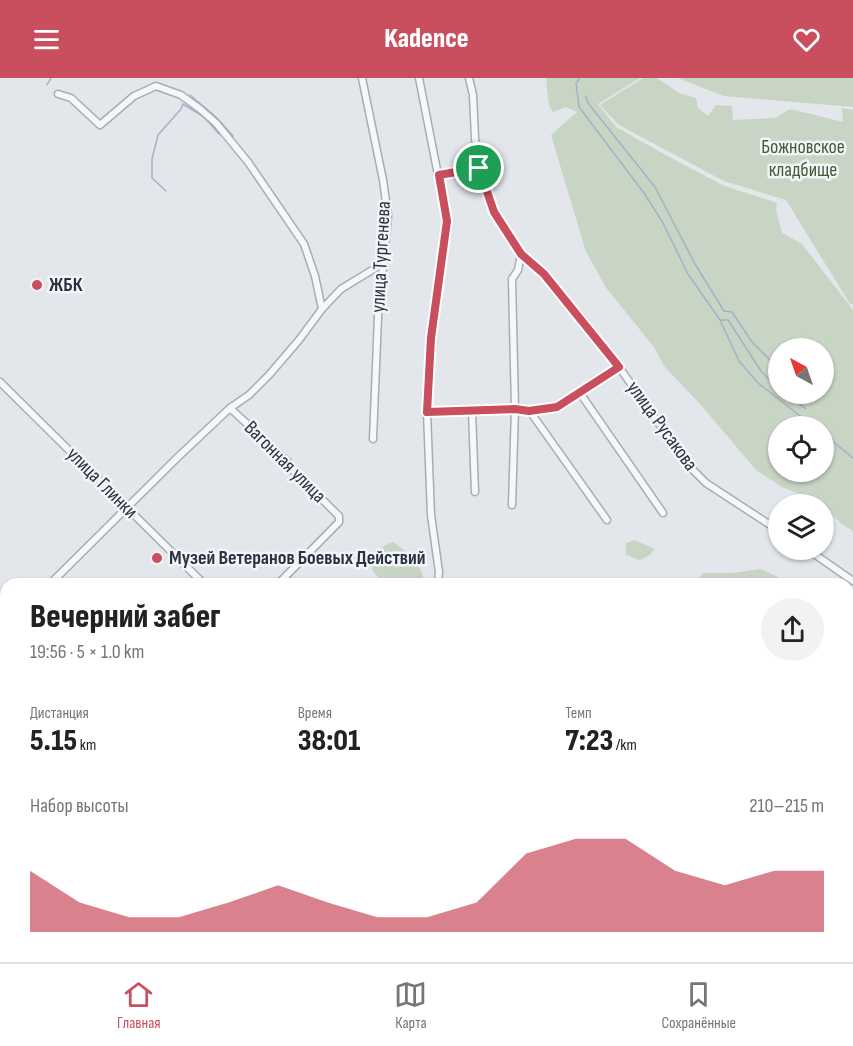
<!DOCTYPE html>
<html lang="ru">
<head>
<meta charset="utf-8">
<style>
  :root { --surface:#fff; --page:#f2f2f2; --text:#222; --muted:#767676; --line:#e0e0e0; --accent:#c94e5e }
  body { margin:0; font-family:"Sofia Sans Condensed",sans-serif; background:var(--page); color:var(--text); height:100vh; display:flex; flex-direction:column; font-size:22px; white-space:nowrap }
  * { box-sizing:border-box; margin:0 }
  p { font-size:20px; color:var(--muted) }
  .icon { flex:none; width:33px; height:33px; fill:none; stroke:currentColor; stroke-width:2; stroke-linecap:round; stroke-linejoin:round }
  .map { position:relative; flex:1; overflow:hidden }
  .drawer { position:absolute; left:0px; top:500px; width:854px; height:386px; display:flex; flex-direction:column; background:var(--surface); border-radius:18px 18px 0 0; box-shadow:0 2px 4px #0004 }
  .drawer>* { flex:none }
  .needle { width:39px; rotate:320deg }
  .tools { position:absolute; left:768px; top:260px; display:grid; gap:12px }
  .tools a { display:grid; place-items:center; width:66px; height:66px; border-radius:50%; background:var(--surface); box-shadow:0 2px 4px #0004; font-size:30px }
  .pin { position:absolute; display:grid; place-items:center; width:51px; height:51px; color:#fff; margin:-26px; border:3px solid #fff; border-radius:50%; box-shadow:0 2px 6px #0007 }
  .round { display:grid; place-items:center; flex:none; width:63px; height:63px; border-radius:32px; background:var(--page) }
  .overview { display:flex; align-items:center; justify-content:space-between; height:102px; padding:0 30px }
  h1 { font-size:33px; font-weight:800; line-height:45px }
  .metrics { display:grid; grid-template-columns:repeat(3,1fr); gap:9px; height:102px; padding:6px 30px }
  .metrics div { display:grid; align-content:center }
  .metrics b { font-size:30px; font-weight:800 }
  .metrics small { font-size:16px; font-weight:400 }
  .metrics p { font-size:16px }
  .chart { height:168px; padding:12px 30px }
  .chart p { display:flex; justify-content:space-between }
  .chart svg { width:100%; height:108px; margin-top:6px; fill:var(--accent); opacity:.7 }
  header { display:flex; justify-content:space-between; align-items:center; height:78px; padding:0 30px; background:var(--accent); color:#fff; font-size:27px; font-weight:800 }
  .menu { display:flex; justify-content:space-around; align-items:center; height:84px; border-top:2px solid var(--line); background:var(--surface); font-size:16px; color:var(--muted) }
  .menu a { display:grid; justify-items:center; gap:3px }
  .menu .selected { color:var(--accent) }
  .map>svg:first-child { display:block }
  .green { fill:#c8d4c4; fill-rule:evenodd }
  .lines { fill:none; stroke-linecap:round; stroke-linejoin:round }
  .stream { stroke:#a0b3c9; stroke-width:1.5 }
  .minor-casing { stroke:#a8adb4; stroke-width:9 }
  .major-casing { stroke:#a3aab6; stroke-width:11 }
  .minor { stroke:#f6f7f9; stroke-width:6 }
  .major { stroke:#fff; stroke-width:8 }
  .route-casing { stroke:#fff; stroke-width:12 }
  .route { stroke:#c94e5e; stroke-width:8 }
  .poi-dot { fill:#c94e5e; stroke:#f3f5f8; stroke-width:2 }
  .labels { text-anchor:middle; dominant-baseline:central; stroke-width:5; stroke-linejoin:round; paint-order:stroke }
  .park-label { font-size:20px; fill:#3f5d39; stroke:#f3f5f8 }
  .street-label { font-size:20px; fill:#2b3342; stroke:#f3f5f8 }
  .poi-label { font-size:20px; font-weight:bold; fill:#2b3342; stroke:#f3f5f8; text-anchor:start }
</style>
</head>
<body>
<header><svg class="icon" aria-label="menu" viewBox="0 0 24 24"><path d="M4 6h16M4 12h16M4 18h16"/></svg>Kadence<svg class="icon" aria-label="heart" viewBox="0 0 24 24"><path d="M12 20l-8-8c-3-5 5-10 8-4 3-6 11-1 8 4z"/></svg></header>
<div class="map">
<svg width="853" height="884" viewBox="0 0 853 884">
  <rect width="100%" height="100%" fill="#e3e6ea"/>
  <g class="green">
    <path d="M546,0H640L598,26L616,49L662,75L722,107L777,125L776,133L782,155L802,166L853,232V453L842,446L824,429V426L782,409L756,392L701,327L664,288L654,269L607,211L586,174L551,57L577,34L566,29L553,34L549,28ZM778,270H824V315H778ZM778,348H824V393H778Z"/>
    <path d="M643,0H657L679,15L696,20L698,30L708,38L716,27L732,28L733,42L775,40L790,31L843,44L842,30L853,32V226H850L786,122L724,103L619,47L600,27Z"/>
    <path d="M678,0H853V29L724,18Z"/>
    <path d="M634,462L655,471L650,477L640,482L626,477V465Z"/>
    <path d="M393,464C409,475 422,485 424,505H384L373,494L370,484C376,474 381,468 393,464Z"/>
    <path d="M761,491L790,505H698L702,495H732Z"/>
  </g>
  <g class="lines">
    <g class="stream">
      <path d="M580,0L576,5L579,29L644,115L663,145L688,196L720,242L739,283L758,305L813,348"/>
      <path d="M47,7L51,0"/>
      <path d="M190,17L216,39L233,58"/>
      <path d="M586,18L588,25L655,109L695,186L724,233L732,234L752,264L778,290"/>
      <path d="M166,113L152,100V81L158,57L181,31L183,26L204,39L219,56"/>
      <path d="M721,242H728L761,293L778,310"/>
      <path d="M785,315L806,331"/>
      <path d="M824,356L853,380"/>
    </g>
    <defs>
      <g id="minor">
        <path d="M362,0L383,102L388,138L378,239L373,361"/>
        <path d="M419,0L447,143L431,260L427,334L431,437L439,494L438,506"/>
        <path d="M469,0L473,17L475,60L479,90L493,134L521,176L544,196L584,243L619,289L688,387L706,405L778,452"/>
        <path d="M439,97L479,90"/>
        <path d="M322,231L341,211L382,186"/>
        <path d="M0,304L204,506"/>
        <path d="M580,315L663,435"/>
        <path d="M230,330L288,384L291,391L339,438V444L278,506"/>
        <path d="M529,332L607,442"/>
        <path d="M472,333L475,414"/>
        <path d="M427,334L515,331L529,332L557,329L619,289"/>
        <path d="M512,427L515,331L512,201L518,192L521,176"/>
        <path d="M807,471L853,503"/>
        <path d="M50,506L178,379L230,330L249,317L269,297L299,262L322,231L315,198L304,166L248,84L216,45L200,31L181,17L156,8L134,18L100,47L71,20L58,16"/>
        <path d="M0,554L6,548"/>
        <path d="M848,566L853,565"/>
        <path d="M848,577L853,584"/>
        <path d="M848,651L853,654"/>
        <path d="M848,715L853,701"/>
        <path d="M848,728L853,732"/>
        <path d="M0,743L6,748"/>
        <path d="M167,879L174,884"/>
        <path d="M476,879L483,884"/>
        <path d="M727,879L736,884"/>
        <path d="M816,879L820,884"/>
        <path d="M645,881L651,879"/>
        <path d="M125,884L129,879"/>
        <path d="M143,884L147,879"/>
        <path d="M202,884V879"/>
        <path d="M349,884L353,879"/>
        <path d="M597,884L600,879"/>
      </g>
      <g id="major">
        <path d="M848,856L853,849"/>
        <path d="M825,884L829,879"/>
      </g>
    </defs>
    <use href="#minor" class="minor-casing"/>
    <use href="#major" class="major-casing"/>
    <use href="#minor" class="minor"/>
    <use href="#major" class="major"/>
  </g>
  <g class="lines">
    <defs>
      <path id="route" d="M479,90L494,134L521,176L544,196L619,289L557,329L529,333L515,331L427,334L431,260L447,143L439,97Z"/>
    </defs>
    <use href="#route" class="route-casing"/>
    <use href="#route" class="route"/>
  </g>
  <g class="poi-dot">
    <circle cx="37" cy="207" r="6"/>
    <circle cx="157" cy="480" r="6"/>
  </g>
  <g class="labels">
    <g class="park-label">
      <text x="803" y="69">Божновское<tspan x="803" dy="23">кладбище</tspan></text>
    </g>
    <g class="street-label">
      <text transform="translate(381 179) rotate(-87)">улица Тургенева</text>
      <text transform="translate(662 348) rotate(54)">улица Русакова</text>
      <text transform="translate(285 384) rotate(45)">Вагонная улица</text>
      <text transform="translate(102 405) rotate(45)">улица Глинки</text>
    </g>
    <g class="poi-label">
      <text x="49" y="207">ЖБК</text>
      <text x="169" y="480">Музей Ветеранов Боевых Действий</text>
    </g>
  </g>
</svg>
<div class="tools">
<a><svg class="needle" viewBox="-14 -14 28 28"><path d="M0-13l5 13h-10z" fill="#e53935"/><path d="M0 13l5-13h-10z" fill="#767676"/></svg></a>
<a><svg class="icon" aria-label="locate" viewBox="0 0 24 24"><circle cx="12" cy="12" r="6"/><path d="M12 2v4M12 18v4M2 12h4M18 12h4"/></svg></a>
<a><svg class="icon" aria-label="layers" viewBox="0 0 24 24"><path d="M12 4l9 5-9 5-9-5zM3 14l9 5 9-5"/></svg></a>
</div>
<div class="pin" style="left:479px;top:90px;background:#1e9e55"><svg class="icon" aria-label="arrive" viewBox="0 0 24 24"><path d="M6 21V4h12l-3 4 3 4H6"/></svg></div>
<section class="drawer">
<div class="overview"><div><h1>Вечерний забег</h1><p>19:56 · 5 × 1.0 km</p></div><a class="round"><svg class="icon" aria-label="share" viewBox="0 0 24 24"><path d="M12 15V3M7 8l5-5 5 5M5 13v7h14v-7"/></svg></a></div>
<div class="metrics">
<div><p>Дистанция</p><b>5.15<small> km</small></b></div>
<div><p>Время</p><b>38:01</b></div>
<div><p>Темп</p><b>7:23<small> /km</small></b></div>
</div>
<div class="chart"><p><span>Набор высоты</span>210–215 m</p>
<svg viewBox="0 0 160 44" preserveAspectRatio="none"><path d="M0 44V19L10 32L20 38L30 38L40 32L50 25L60 32L70 38L80 38L90 32L100 12L110 6L120 6L130 19L140 25L150 19L160 19V44z"/></svg>
</div>
</section>
</div>
<nav class="menu">
<a class="selected"><svg class="icon" aria-label="home" viewBox="0 0 24 24"><path d="M3 11l9-7 9 7M6 9v11h12V9"/></svg>Главная</a>
<a><svg class="icon" aria-label="map" viewBox="0 0 24 24"><path d="M3 6l6-2 6 2 6-2v14l-6 2-6-2-6 2zM9 4v14M15 6v14"/></svg>Карта</a>
<a><svg class="icon" aria-label="saved" viewBox="0 0 24 24"><path d="M7 4h10v16l-5-4-5 4z"/></svg>Сохранённые</a>
</nav>
</body>
</html>
